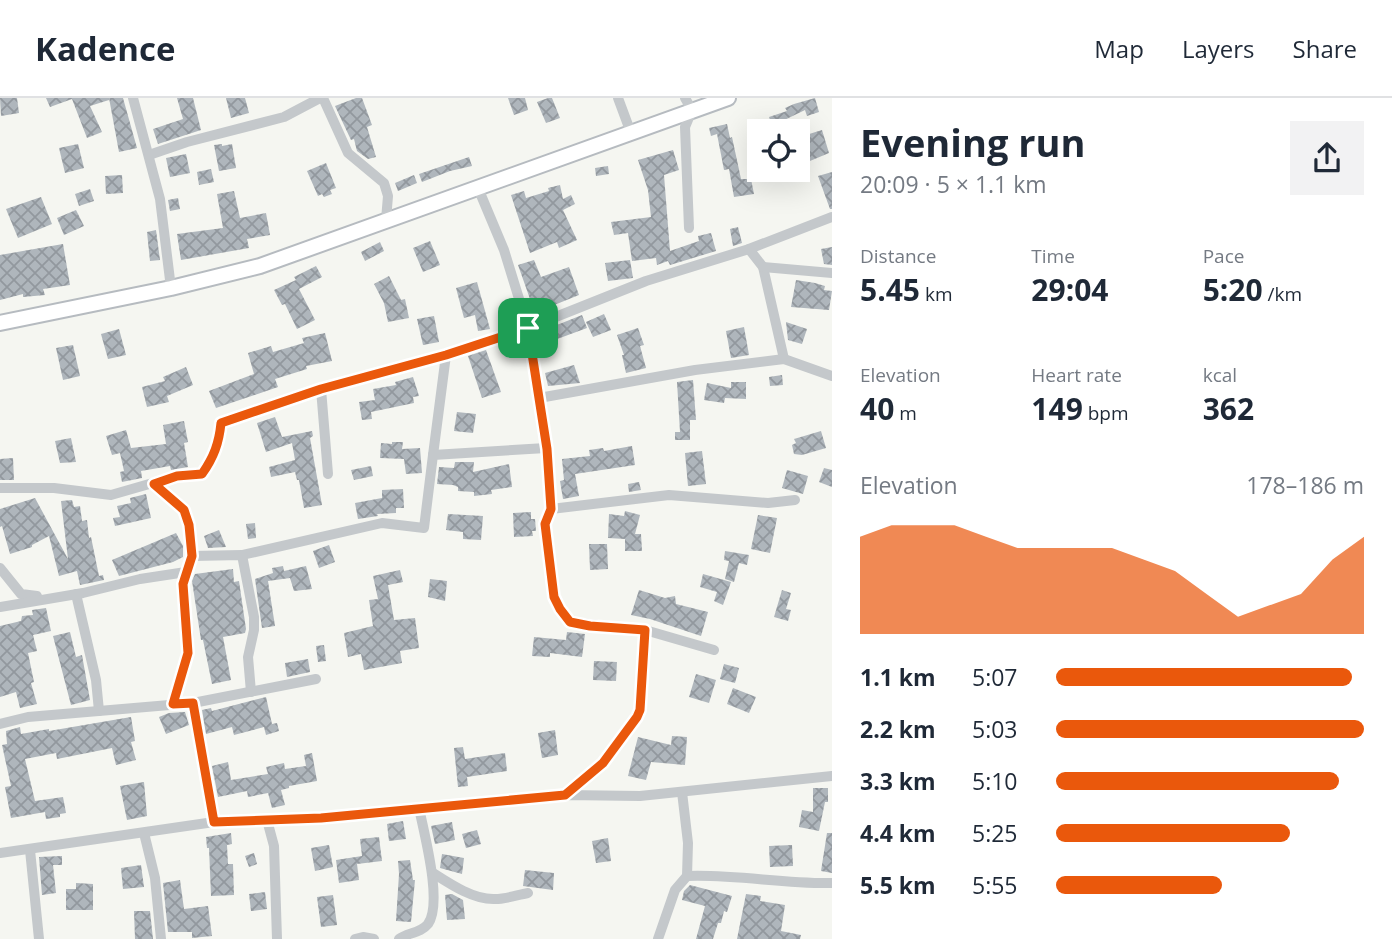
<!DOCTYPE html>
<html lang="en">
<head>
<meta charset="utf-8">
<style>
  :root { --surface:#fff; --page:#f2f2f3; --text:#1f2937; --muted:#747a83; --line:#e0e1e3; --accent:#ea580c }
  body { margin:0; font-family:"Open Sans",sans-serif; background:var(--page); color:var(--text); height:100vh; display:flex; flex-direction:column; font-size:26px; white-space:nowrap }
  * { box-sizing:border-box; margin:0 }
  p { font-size:23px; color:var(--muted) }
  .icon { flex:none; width:38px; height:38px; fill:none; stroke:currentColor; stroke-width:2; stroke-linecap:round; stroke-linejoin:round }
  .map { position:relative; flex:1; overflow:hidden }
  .sheet { display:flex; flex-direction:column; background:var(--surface); width:560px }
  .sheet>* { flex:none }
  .fabs { position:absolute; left:747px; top:21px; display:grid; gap:14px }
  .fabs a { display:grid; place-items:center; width:63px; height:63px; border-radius:0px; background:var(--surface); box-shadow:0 7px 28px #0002; font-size:35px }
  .pin { position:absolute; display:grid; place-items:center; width:60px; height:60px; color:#fff; margin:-30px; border-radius:14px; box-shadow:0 4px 10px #0006 }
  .round { display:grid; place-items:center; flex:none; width:74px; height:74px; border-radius:0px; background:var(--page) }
  .summary { display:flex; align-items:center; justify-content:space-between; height:119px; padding:0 28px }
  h1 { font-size:38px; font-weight:700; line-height:52px }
  .metrics { display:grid; grid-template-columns:repeat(3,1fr); gap:10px; height:119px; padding:7px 28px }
  .metrics div { display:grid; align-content:center }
  .metrics b { font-size:30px; font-weight:700 }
  .metrics small { font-size:19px; font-weight:400 }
  .metrics p { font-size:19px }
  .chart { height:196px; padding:14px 28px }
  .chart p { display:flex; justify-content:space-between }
  .chart svg { width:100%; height:126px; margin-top:7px; fill:var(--accent); opacity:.7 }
  ul { padding:0 28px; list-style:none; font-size:23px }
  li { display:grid; grid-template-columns:112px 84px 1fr; align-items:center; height:52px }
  li i { height:18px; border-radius:9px; background:var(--accent) }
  header { display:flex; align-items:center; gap:42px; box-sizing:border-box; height:98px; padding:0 35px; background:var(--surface); border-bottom:2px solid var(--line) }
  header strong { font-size:33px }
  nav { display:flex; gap:38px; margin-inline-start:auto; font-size:24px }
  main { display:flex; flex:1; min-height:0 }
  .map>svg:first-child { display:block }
  .building { fill:url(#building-cross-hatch) }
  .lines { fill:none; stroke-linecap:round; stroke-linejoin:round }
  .secondary-casing { stroke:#b6bbc0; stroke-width:18 }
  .minor { stroke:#c4c8cb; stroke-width:10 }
  .secondary { stroke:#fff; stroke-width:14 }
  .route-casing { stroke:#fff; stroke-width:14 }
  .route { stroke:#ea580c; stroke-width:9 }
</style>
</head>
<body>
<header>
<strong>Kadence</strong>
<nav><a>Map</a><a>Layers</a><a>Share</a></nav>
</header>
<main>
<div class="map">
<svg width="832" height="841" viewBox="0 0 832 841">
  <defs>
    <pattern id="building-cross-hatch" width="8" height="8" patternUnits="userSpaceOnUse" patternTransform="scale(1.75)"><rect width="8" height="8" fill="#afb6bc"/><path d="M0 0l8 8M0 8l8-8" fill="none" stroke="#92989e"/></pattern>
  </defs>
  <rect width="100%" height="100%" fill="#f5f6f1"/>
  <g class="building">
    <path d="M0,0H17L19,15L1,18Z"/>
    <path d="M46,0H109V2L90,8L102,34L87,40L72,1L50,9Z"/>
    <path d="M109,0H123L137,50L119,54Z"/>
    <path d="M177,0H193L201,32L158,46L153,31L183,21Z"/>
    <path d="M226,0H245L249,15L231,20Z"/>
    <path d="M356,0H362L372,27L367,29L376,59L368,61L357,53L354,41L351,42L335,8Z"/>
    <path d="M508,0H525L528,12L514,17Z"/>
    <path d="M548,0H552L560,20L546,25L537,4Z"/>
    <path d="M815,0L819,14L807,18L805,12L772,28L769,19L787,13L785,10L794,6Z"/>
    <path d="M727,26L730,40L732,39L741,81H751L754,96L734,99L729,71L724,72L717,36L711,38L709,30Z"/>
    <path d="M822,32L829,55L798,68V57L805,54L802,45L808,44L806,37Z"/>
    <path d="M78,46L84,70L65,75L59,50Z"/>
    <path d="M222,46V48L232,46L236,70L219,73L214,47Z"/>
    <path d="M673,52L679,72L664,77L670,153L699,143L698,138L711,135L716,153L670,167L668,163L657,167L656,160L632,163L628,135L614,137L611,124L651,119L648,92L638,62Z"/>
    <path d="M186,56L190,75L170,79L166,60Z"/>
    <path d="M469,59L472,68L450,73L422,84L419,76Z"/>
    <path d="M326,65L336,90L330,92L332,96L324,99L322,96L318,98L307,73Z"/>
    <path d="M608,68L609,76L596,78L595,70Z"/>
    <path d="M211,71L214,84L199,87L197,74Z"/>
    <path d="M832,74V111H830L818,78Z"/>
    <path d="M122,77L123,95L106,96L105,78Z"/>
    <path d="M414,77L417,85L398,93L395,85Z"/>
    <path d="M560,87L563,101L571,97L575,106L563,112L577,142L559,150L557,144L530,155L511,97L524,93L526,100L549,93L548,90Z"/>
    <path d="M90,91L94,103L79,108L75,96Z"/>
    <path d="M234,93L240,120L266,115L270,137L247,141L249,150L181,162L177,136L223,130L217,96Z"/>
    <path d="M41,99L52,126L18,140L6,111Z"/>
    <path d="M178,100L180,111L170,113L168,102Z"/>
    <path d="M76,112L84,128L64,137L57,120Z"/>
    <path d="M738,129L742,145L733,148L730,131Z"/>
    <path d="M156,132L160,162L150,163L147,134Z"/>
    <path d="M430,143L440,167L423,174L413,150Z"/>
    <path d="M380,144L384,153L365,163L361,154Z"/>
    <path d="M63,146L70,187L43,191L45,197L23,199V196L0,202V157Z"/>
    <path d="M832,149V167L824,166L821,151Z"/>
    <path d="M534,162L541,179L569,169L579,197L532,216L528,202L530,201L518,167Z"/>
    <path d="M630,162L633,180L608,183L605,165Z"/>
    <path d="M316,168L322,179L299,191L315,222L297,231L285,206L282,207L274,192L296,182L294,179Z"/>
    <path d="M389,178L401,202L405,201L409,220L388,224L384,205L374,186Z"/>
    <path d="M796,182L815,185L825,188L824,192L832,193L829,212L791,209Z"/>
    <path d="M477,184L490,231L478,233L475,217L464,220L456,190Z"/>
    <path d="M604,216L611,232L593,239L586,224Z"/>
    <path d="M582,217L587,230L541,247L537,235Z"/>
    <path d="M434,218L439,244L423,247L417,221Z"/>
    <path d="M786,224L807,231L802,246L788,242Z"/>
    <path d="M744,229L749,257L731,260L726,233Z"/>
    <path d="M638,230L644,247L640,248L646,270L626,275L622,257H624L617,237Z"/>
    <path d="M119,231L126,257L108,261L101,236Z"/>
    <path d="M325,235L332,263L306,268L307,271L275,281L278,289L216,310L209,293L254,276L248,255L271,248L273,254L304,245L302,240Z"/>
    <path d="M73,247L80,278L63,282L56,250Z"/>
    <path d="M486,252L501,294L482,300L468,258Z"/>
    <path d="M574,267L580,285L548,288L545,275Z"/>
    <path d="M186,269L193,287L167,298L169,304L147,309L142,289L165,283L163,279Z"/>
    <path d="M782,277L783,287L770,288L769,279Z"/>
    <path d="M413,279L419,298L413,299L414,305L371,314L372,321L362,322L359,304L375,302L373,291L396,287L395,284Z"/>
    <path d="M693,282L696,322H690V342H675V334H680L677,284Z"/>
    <path d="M731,284H746V301L725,300L724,305L704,302L707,285L731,290Z"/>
    <path d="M457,314L476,316L473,335L454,333Z"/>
    <path d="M275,319L282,339L312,333L313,338L310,340L322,407L304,410L299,382H297L295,374L271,379L269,369L295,362L292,345L266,354L257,325Z"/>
    <path d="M184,323L188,344L184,345L188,369L171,372L170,368L141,373L142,380L122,384L120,374L124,373L120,355L112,357L106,338L126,332L131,350L166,346L163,327Z"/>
    <path d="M821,333L826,350L802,357L794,356L792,347L796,345L794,341Z"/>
    <path d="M71,340L76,364L60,365L55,343Z"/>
    <path d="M392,344H403L402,351L420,350L422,375L406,376L404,361L380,360L381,345L392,346Z"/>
    <path d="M632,348L635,367L575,376L579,398L563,401L560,383L564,382L562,361L590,358L589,352L603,350L604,353Z"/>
    <path d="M702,353L706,386L688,388L685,355Z"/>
    <path d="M13,360L14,382H0V361Z"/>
    <path d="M455,364H474L473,374L509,366L512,389L491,392L492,396L474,398V394L458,393V389L453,387L437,386L439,369L454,370Z"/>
    <path d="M371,368L373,378L354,382L351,372Z"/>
    <path d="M824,370L832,372V389L819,384Z"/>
    <path d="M787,372L808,378L803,396L782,390Z"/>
    <path d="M639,384L641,392L629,394L628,386Z"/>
    <path d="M403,391L404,410H396V415L377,416L378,418L358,421L355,405L382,400V392Z"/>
    <path d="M146,396L151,420L115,428L113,420L120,419L117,408L131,405L130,400Z"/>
    <path d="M35,400L68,461L61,403L72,402L74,409L80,408L82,423L87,422L89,440L91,439L99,478L103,477L104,482L80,487L77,473L59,478L49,438L32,447V449L10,456L2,428L0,429V411Z"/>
    <path d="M625,413L640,417L635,436H641L642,453H625V441L608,440L609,416L624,418Z"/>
    <path d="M531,414V421H535L536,433H532L533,438L514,439L513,415Z"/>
    <path d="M448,416L483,418L481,442L463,441V434L446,432Z"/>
    <path d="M758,417L777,420L770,455L751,451Z"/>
    <path d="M255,425L256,440L248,441L246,426Z"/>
    <path d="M219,432L226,449L208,450L204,438Z"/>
    <path d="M176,435L183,448V459L173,464L119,478L112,462Z"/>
    <path d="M589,446H607L608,471L590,472Z"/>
    <path d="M329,447L335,464L319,470L313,453Z"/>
    <path d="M725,453L749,457L747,467L739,465L734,484L725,481L729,463L724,462Z"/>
    <path d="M283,468L284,473L306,468L312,491L294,493L290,480L268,483L275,528L262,530L255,481L273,475L272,470Z"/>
    <path d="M233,471L234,484L239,483L246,531L245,535L223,539L231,582L212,586L203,542H201L192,483L195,476Z"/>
    <path d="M400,472L403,484L388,487L394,522L415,520L419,550L400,553L402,565L364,572L361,556L348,559L344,535L373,528L369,502L378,501L373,478Z"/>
    <path d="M703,476L731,484L723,507L714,503L717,494L700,489Z"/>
    <path d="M430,481L447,483L445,503L428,499Z"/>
    <path d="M639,492L665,500L675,498L676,506L708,514L701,538L650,521L631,517Z"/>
    <path d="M782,492L791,495L786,511L791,512L788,523L774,519Z"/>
    <path d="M46,510L51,533L33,537L37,553L28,555L34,584L31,585L37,606L20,610L16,594L0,599V528L21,523L22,518L33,517L32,512Z"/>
    <path d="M70,534L76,559L82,557L90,602L71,607L53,538Z"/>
    <path d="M567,534L585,536L582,559L550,555V559L532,558L534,539L566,542Z"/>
    <path d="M324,547L326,563L318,564L316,548Z"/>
    <path d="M308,561L310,574L287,579L285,565Z"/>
    <path d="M594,563L617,564L616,583L593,582Z"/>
    <path d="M724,566L739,570L735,585L720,581Z"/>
    <path d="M696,576L716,582L709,605L689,599Z"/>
    <path d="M733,590L756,599L749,615L727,606Z"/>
    <path d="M266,599L272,626L277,625L279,633L266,637L264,629L234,637L232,629L206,636L202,612L211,610L212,613Z"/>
    <path d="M185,614L189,627L166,636L159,619L169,615Z"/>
    <path d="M131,619L135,643L131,644L136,662L116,667L112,650L57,661L56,655L25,661L35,703L63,699L66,715L60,716V719L46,721L45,714L11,720L5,689L11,688L2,647L7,646L6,633L20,629L21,636L49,631V633Z"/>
    <path d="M555,632L558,657L542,660L538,635Z"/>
    <path d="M672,638L687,639L685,667L651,664L646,682L628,678L638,639L671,647Z"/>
    <path d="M463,649L465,661L505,655L507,673L467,679L468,688L458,689L454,650Z"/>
    <path d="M312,655L317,683L289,688V690L281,692L285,707L272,710L268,695L248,699L247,693L218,699L212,668L228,664L231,682L268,676L266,669L284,665L285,671L306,668L304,657Z"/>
    <path d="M144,684L147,718L127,722L120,688Z"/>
    <path d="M813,690H828V704H825L819,733L799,729L802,712L813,714Z"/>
    <path d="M403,723L406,741L389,743L387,726Z"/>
    <path d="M452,724L455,742L435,746L431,728Z"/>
    <path d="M477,732L481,746L466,750L462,736Z"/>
    <path d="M231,735L232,746L227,747L228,766H233L234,797L211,798L209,750H207L206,739Z"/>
    <path d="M827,735H832V775L821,773Z"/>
    <path d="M379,739L382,763L357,766L359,782L339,785L336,762L362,758L360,741Z"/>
    <path d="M608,740L611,763L596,765L592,743Z"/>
    <path d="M329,747L333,769L315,773L311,750Z"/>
    <path d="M792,747L793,768L770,769L769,748Z"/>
    <path d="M254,755L257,766L249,769L245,758Z"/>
    <path d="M442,756L464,760L462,776L440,770Z"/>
    <path d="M62,758V767H53L56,795L42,797L39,759Z"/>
    <path d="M410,762L413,782H415L411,824L396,823L399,776L398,763Z"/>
    <path d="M141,767L144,789L123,791L121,770Z"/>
    <path d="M525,772L554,775L553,792L523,788Z"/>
    <path d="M180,782L184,811L208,808L212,838L192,840V834H168L163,785Z"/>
    <path d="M76,785L93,786V812H66V791H76Z"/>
    <path d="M690,787L732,798L727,814L724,813L721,825H718L713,841H696L705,808L682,802L684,793Z"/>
    <path d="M265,794L267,811L251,813L249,796Z"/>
    <path d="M452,796L463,802L465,821L447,822L445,797Z"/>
    <path d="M746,796L761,798L760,803L785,807L781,833L801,837L800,841H737Z"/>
    <path d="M333,797L337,827L321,829L317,799Z"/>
    <path d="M134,813H150L153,841H135Z"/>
  </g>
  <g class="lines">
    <defs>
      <path id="secondary" d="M0,225L171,190L260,168L728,0"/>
    </defs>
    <use href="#secondary" class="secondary-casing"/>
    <g class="minor">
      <path d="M133,0L160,101L171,190"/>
      <path d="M323,0L348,55L384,85L388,98L386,122"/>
      <path d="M618,0L631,35"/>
      <path d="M685,0L692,12L685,29L689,130"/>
      <path d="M149,57L187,44L284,19L320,0"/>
      <path d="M478,90L504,152L528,230L546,350L551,411L545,426L554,499L570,524L645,532L714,552"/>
      <path d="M749,151L763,169L784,261"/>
      <path d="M763,169L832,175"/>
      <path d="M321,291L328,376"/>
      <path d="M539,300L695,272L784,261L832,278"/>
      <path d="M433,357L446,257"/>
      <path d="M154,385L184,412L189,427L192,458L183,486L189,541L188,555L173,606"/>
      <path d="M0,390H54L111,397L177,378L202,376C214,359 219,345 221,325L321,291L446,257L528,230L646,183L749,151L832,119"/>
      <path d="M551,411L669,397L768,405L795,402"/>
      <path d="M242,457L382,425L424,430L433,357L546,350"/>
      <path d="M192,458L242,457L254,519V532L248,559L251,594"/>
      <path d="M0,470L21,496L37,498"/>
      <path d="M76,496L96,582L99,613"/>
      <path d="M0,509L83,495L140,481L186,474"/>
      <path d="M193,605L214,724"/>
      <path d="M0,626L28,619L193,605L316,581"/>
      <path d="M565,697L603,665L637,619L640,612L645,532"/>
      <path d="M267,722L274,748L277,841"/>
      <path d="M144,735L155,780L161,841"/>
      <path d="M30,752L39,841"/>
      <path d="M0,755L214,724L321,720L565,697L640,698L832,678"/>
      <path d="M433,775C450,786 474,802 495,801C506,801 517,797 528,795"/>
      <path d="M687,778C735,776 784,786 832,785"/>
      <path d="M355,841L363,839L374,841"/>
      <path d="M399,841C407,835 421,835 428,826C443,805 424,735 419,710"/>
      <path d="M658,841L675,792L687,778L688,745L682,694"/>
    </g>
    <use href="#secondary" class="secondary"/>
  </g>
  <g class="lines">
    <defs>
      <path id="route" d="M528,230L547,351L551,411L545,426L554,499L560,511L570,524L590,528L645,532L640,612L637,619L603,665L565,697L321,720L214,724L193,605L173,606L188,555L183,486L192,458L189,427L184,412L154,386L177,378L202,376C214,359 219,345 221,325L321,291L446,257Z"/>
    </defs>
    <use href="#route" class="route-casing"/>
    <use href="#route" class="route"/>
  </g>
</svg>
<div class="fabs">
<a><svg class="icon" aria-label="locate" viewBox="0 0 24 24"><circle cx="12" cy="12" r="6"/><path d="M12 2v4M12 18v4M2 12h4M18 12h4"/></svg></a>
</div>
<div class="pin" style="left:528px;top:230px;background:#1e9e55"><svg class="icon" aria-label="arrive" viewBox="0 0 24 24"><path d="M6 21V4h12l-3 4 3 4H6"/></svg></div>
</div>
<section class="sheet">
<div class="summary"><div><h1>Evening run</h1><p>20:09 · 5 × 1.1 km</p></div><a class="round"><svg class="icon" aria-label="share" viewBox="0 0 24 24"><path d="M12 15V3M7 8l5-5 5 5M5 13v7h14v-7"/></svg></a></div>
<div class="metrics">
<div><p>Distance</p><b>5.45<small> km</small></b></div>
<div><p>Time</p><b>29:04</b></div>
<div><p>Pace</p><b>5:20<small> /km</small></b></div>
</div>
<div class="metrics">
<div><p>Elevation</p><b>40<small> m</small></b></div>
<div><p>Heart rate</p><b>149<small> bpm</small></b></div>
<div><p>kcal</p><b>362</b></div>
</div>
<div class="chart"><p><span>Elevation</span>178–186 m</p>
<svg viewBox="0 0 160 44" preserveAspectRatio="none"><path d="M0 44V10L10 6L20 6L30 6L40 10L50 14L60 14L70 14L80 14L90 18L100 22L110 30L120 38L130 34L140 30L150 18L160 10V44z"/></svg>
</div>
<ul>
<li><b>1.1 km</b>5:07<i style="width:96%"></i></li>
<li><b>2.2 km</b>5:03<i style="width:100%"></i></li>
<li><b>3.3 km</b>5:10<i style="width:92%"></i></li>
<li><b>4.4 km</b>5:25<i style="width:76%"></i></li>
<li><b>5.5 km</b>5:55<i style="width:54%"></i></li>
</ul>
</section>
</main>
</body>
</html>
